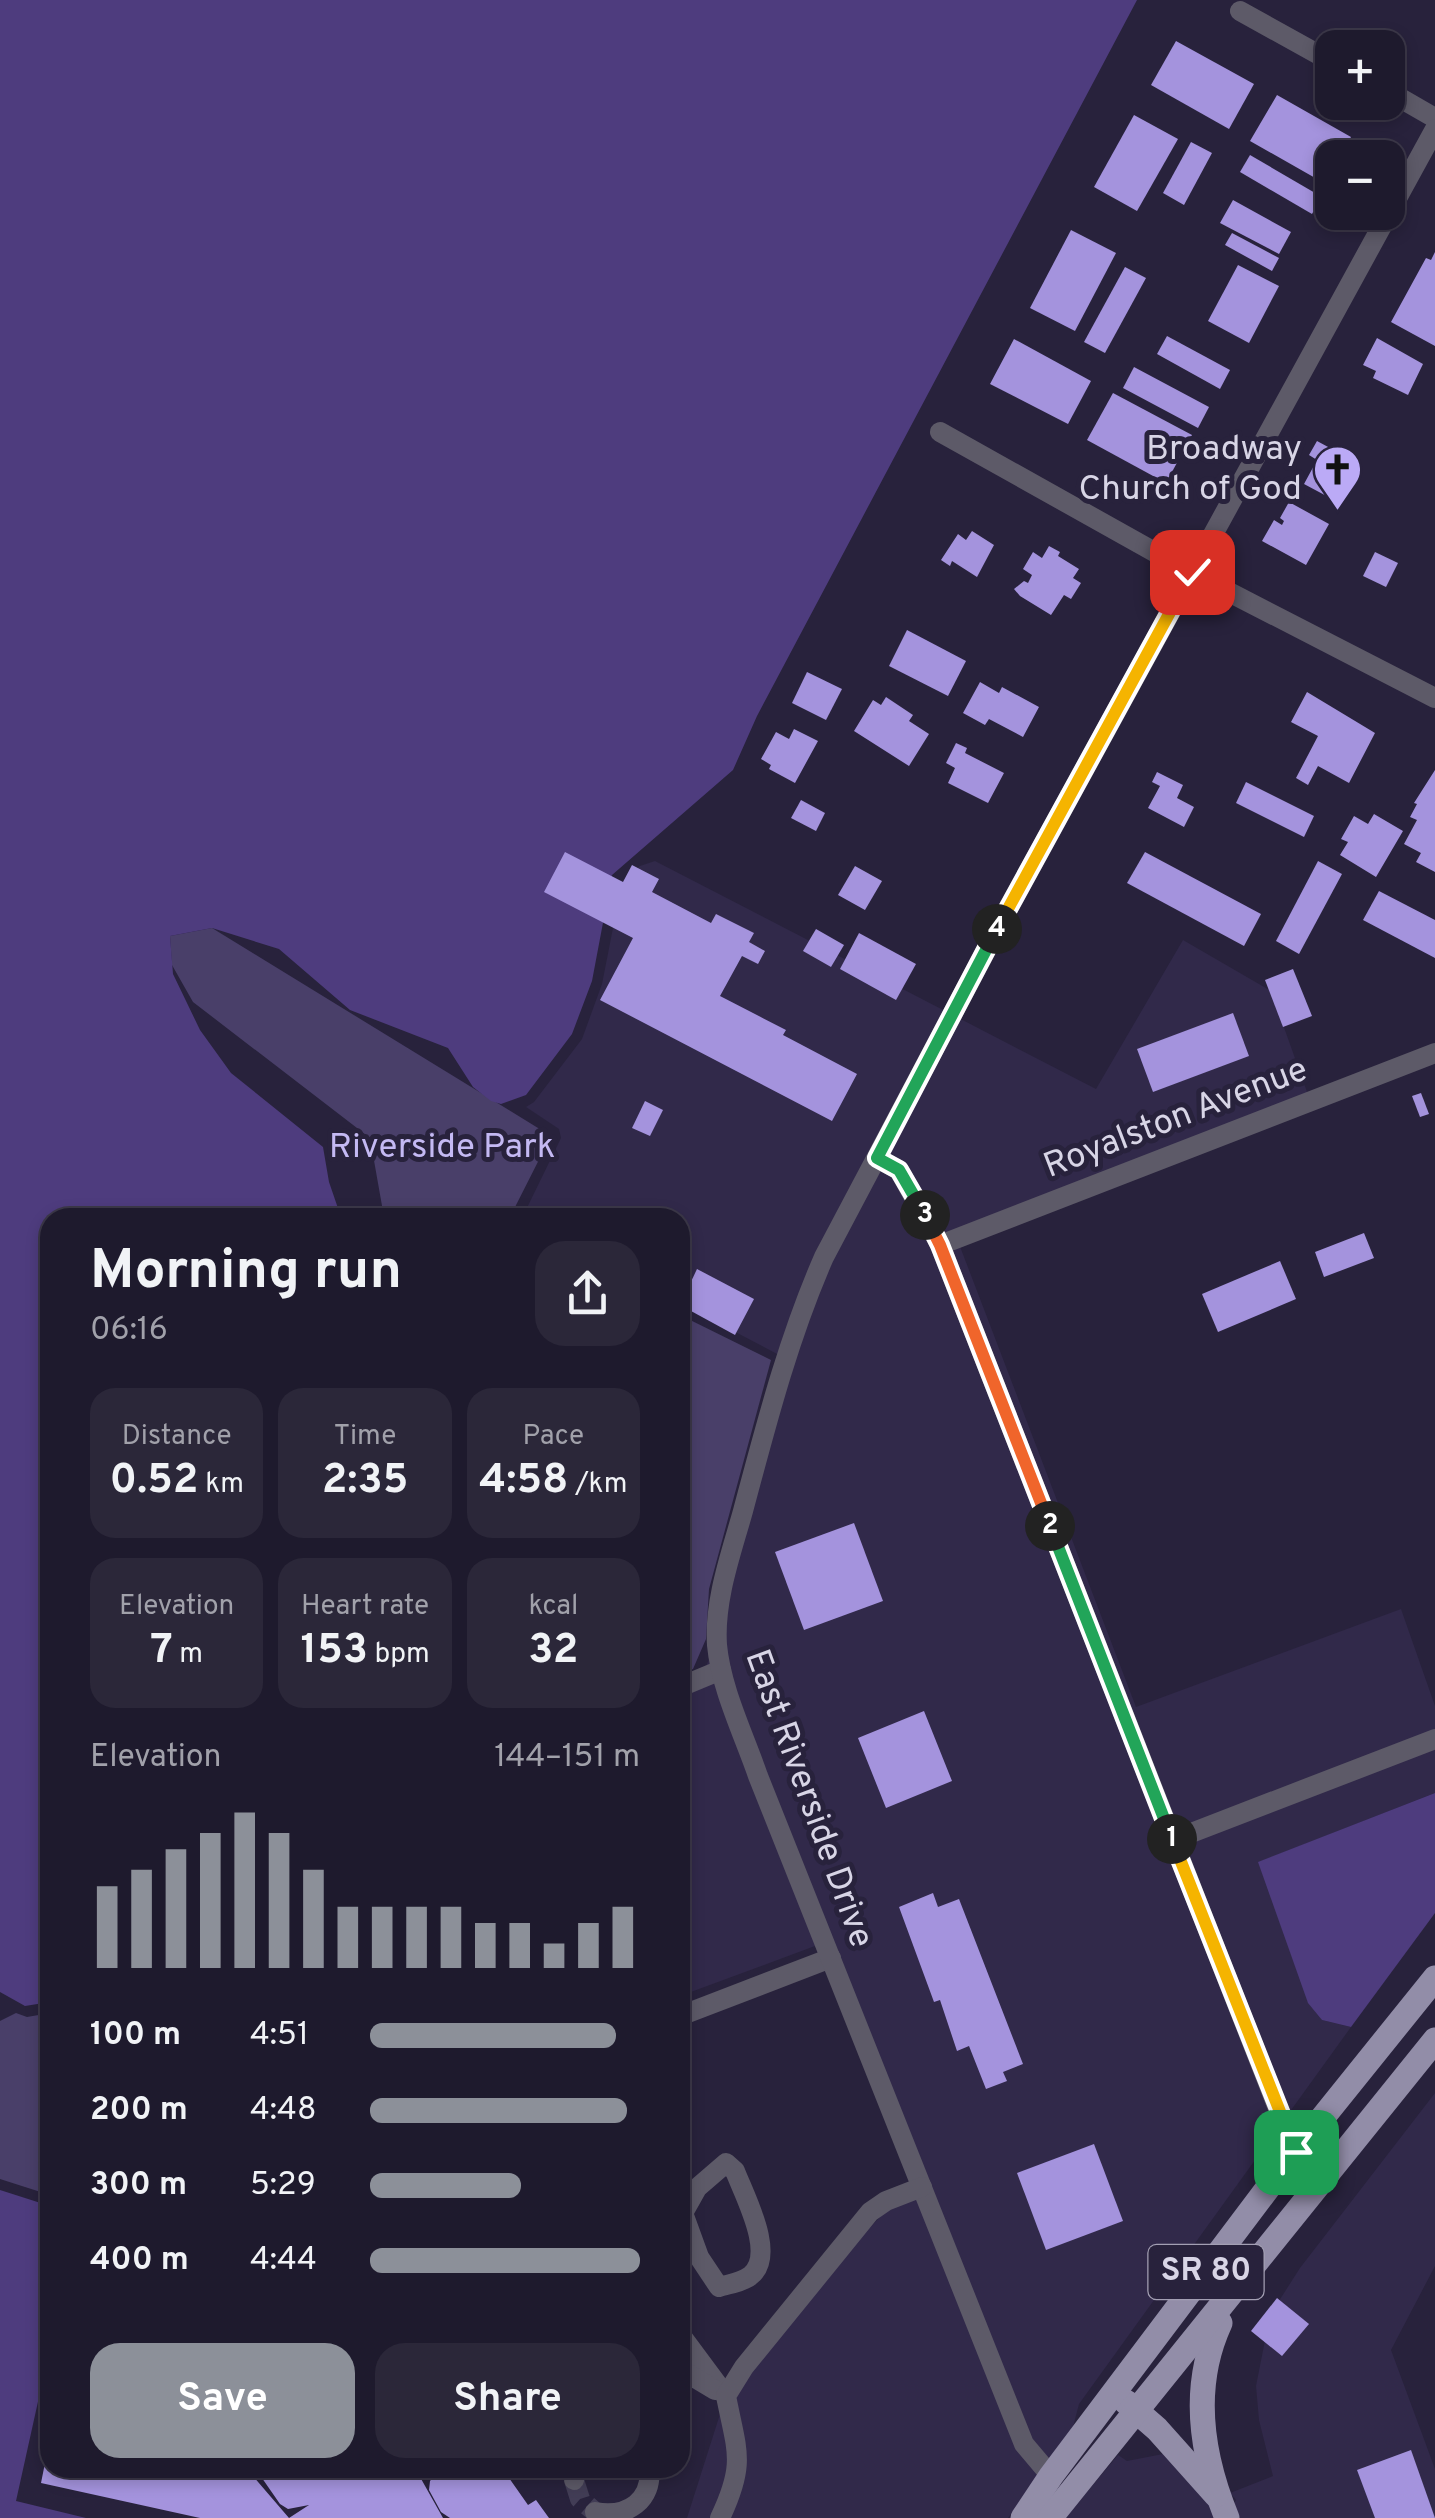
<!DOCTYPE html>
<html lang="en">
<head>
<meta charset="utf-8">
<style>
  :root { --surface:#1e1a2d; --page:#2b2739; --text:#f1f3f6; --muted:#a1a1aa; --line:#3c3849; --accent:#8c9099 }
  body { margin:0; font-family:Overpass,sans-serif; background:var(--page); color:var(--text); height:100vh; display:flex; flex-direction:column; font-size:38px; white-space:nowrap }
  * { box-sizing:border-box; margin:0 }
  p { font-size:32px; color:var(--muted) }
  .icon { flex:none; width:55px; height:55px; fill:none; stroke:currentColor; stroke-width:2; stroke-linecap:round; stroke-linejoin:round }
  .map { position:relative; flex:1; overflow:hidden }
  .drawer { position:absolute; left:40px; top:1208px; width:650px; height:1270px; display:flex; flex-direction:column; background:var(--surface); border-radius:30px; box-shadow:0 5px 15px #0003,0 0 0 2px var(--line) }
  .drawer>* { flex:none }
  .controls { position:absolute; left:1315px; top:30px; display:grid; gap:20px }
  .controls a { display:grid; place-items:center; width:90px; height:90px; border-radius:20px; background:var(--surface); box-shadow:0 5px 15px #0003,0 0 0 2px var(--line); font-size:50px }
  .pin { position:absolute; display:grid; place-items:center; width:85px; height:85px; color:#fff; margin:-42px; border-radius:20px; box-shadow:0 5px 15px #0006 }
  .km { position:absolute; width:50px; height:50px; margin:-25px; border-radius:50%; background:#222; color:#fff; font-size:28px; line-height:50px; text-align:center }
  .round { display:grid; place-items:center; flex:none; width:105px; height:105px; border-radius:30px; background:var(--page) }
  .headline { display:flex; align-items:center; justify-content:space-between; height:170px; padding:0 50px }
  h1 { font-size:55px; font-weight:700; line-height:75px }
  .stats { display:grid; grid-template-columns:repeat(3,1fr); gap:15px; height:170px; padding:10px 50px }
  .stats div { display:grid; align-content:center; border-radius:25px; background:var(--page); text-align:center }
  .stats b { font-size:42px; font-weight:700 }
  .stats small { font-size:28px; font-weight:400 }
  .stats p { font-size:28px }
  .chart { height:280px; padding:20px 50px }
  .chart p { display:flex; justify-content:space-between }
  .chart svg { width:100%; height:180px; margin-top:10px; stroke:var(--accent); stroke-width:6 }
  .button { display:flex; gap:20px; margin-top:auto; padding:20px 50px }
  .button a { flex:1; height:115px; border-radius:30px; background:var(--accent); color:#fff; font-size:40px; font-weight:700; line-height:115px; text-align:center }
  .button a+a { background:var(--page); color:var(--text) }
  ul { padding:0 50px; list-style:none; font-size:32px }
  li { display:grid; grid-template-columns:160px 120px 1fr; align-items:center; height:75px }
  li i { height:25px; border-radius:12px; background:var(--accent) }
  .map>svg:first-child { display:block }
  .built { fill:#31294a }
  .green { fill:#493f69 }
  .water { fill:#4e3c7e }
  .building { fill:#a493dd }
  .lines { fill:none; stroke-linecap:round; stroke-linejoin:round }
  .minor-tunnel { stroke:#423d56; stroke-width:20; stroke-dasharray:20 10; stroke-linecap:butt }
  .minor { stroke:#5d5a68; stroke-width:20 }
  .primary { stroke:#928da8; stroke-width:25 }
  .split-1-casing { stroke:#fff; stroke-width:20 }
  .split-2-casing { stroke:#fff; stroke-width:20 }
  .split-3-casing { stroke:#fff; stroke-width:20 }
  .split-4-casing { stroke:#fff; stroke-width:20 }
  .split-5-casing { stroke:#fff; stroke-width:20 }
  .split-1 { stroke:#f5b400; stroke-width:12 }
  .split-2 { stroke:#22a559; stroke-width:12 }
  .split-3 { stroke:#f0652b; stroke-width:12 }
  .split-4 { stroke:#22a559; stroke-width:12 }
  .split-5 { stroke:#f5b400; stroke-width:12 }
  .labels { text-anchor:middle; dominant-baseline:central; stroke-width:10; stroke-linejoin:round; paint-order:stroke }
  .shield { fill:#28223c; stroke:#a39fb3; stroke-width:2.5 }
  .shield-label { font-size:32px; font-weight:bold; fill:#d8d5e6 }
  .poi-label { font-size:35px; fill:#d8d5e6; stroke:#28223c; text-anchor:end }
  .street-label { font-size:35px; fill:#d8d5e6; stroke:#28223c }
  .park-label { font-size:35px; fill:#c4b9f3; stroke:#28223c }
</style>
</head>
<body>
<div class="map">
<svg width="1435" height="2518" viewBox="0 0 1435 2518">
  <rect width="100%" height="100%" fill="#28223c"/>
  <g class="built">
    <path d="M655,861L1096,1089L1183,940L1271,991L1311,1103L956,1236L1136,1707L1401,1609L1435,1706V1793L1259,1862L1322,2020L1351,2027L1079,2404L1073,2427L1008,2518H687L734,2370L921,2174L815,1946L680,1996V1687L703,1674L715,1644L779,1355L680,1303V1218H522L561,1138L559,1129L526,1107L534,1102L582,1039L602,984L622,882L640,866Z"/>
    <path d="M1435,2093V2266L1391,2350L1435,2469V2518H1240L1234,2503L1236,2500L1230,2493L1273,2476L1259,2420L1256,2386L1270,2315L1300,2268Z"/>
    <path d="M1163,2454L1209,2505L1214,2518H1065L1118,2455L1127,2461Z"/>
  </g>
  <g class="green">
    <path d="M212,928L551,1136L510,1217H384L370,1138L193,1002L172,965L170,936Z"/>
    <path d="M680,1315L771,1360L709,1589L706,1639L693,1669L680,1674Z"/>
    <path d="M16,2013L27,2017L50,2013V2195L0,2179V2021Z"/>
  </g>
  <g class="water">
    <path d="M0,0H1137L757,716L733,770L612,875L592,981L572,1034L526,1095L501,1104L491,1101L473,1087L448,1048L350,1010L279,949L212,928L170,936L173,974L200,1030L231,1073L323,1147L329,1182L341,1217L50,1218V2002L25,2006L0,1992Z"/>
    <path d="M1435,1793V1913L1351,2027L1322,2020L1308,2003L1258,1862Z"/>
    <path d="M0,2190L50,2206V2370L43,2379L16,2501L86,2518H0Z"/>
  </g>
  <g class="building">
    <path d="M1176,41L1254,84L1229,129L1151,85Z"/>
    <path d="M1277,95L1351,137L1339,158H1332V169L1324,183L1250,141Z"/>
    <path d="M1134,115L1178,139L1137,211L1094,187Z"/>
    <path d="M1191,142L1212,153L1184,205L1163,193Z"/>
    <path d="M1250,155L1322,197L1312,214L1240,172Z"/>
    <path d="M1233,200L1291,232L1279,254L1220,223Z"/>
    <path d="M1071,230L1116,253L1075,331L1030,308Z"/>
    <path d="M1232,233L1279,258L1272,271L1225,245Z"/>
    <path d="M1435,252V346L1391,322L1426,258L1431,260Z"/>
    <path d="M1238,265L1279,286L1249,343L1208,321Z"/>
    <path d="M1125,267L1146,278L1105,353L1084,342Z"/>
    <path d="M1167,336L1230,370L1220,389L1157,354Z"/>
    <path d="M1377,338L1423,364L1408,395L1373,378L1376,371L1363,365Z"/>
    <path d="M1014,339L1091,381L1068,424L990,384Z"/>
    <path d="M1134,367L1209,407L1198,428L1123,388Z"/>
    <path d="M1113,393L1192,435L1166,483L1087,440Z"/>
    <path d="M1317,441L1356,462L1334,500L1304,484L1317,460L1309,455Z"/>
    <path d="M1289,502L1329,524L1306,565L1262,541L1274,520L1282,525L1284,521L1280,518Z"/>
    <path d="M972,531L994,545L977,577L952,561L950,566L941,560L958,534L966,540Z"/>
    <path d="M1049,546L1060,552L1058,556L1079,569L1073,578L1081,583L1071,599L1064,595L1051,615L1020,596L1014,589L1024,581L1028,583L1032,575L1023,569L1033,552L1042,558Z"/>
    <path d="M1375,552L1398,563L1386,587L1363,576Z"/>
    <path d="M907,630L966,661L948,696L889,666Z"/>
    <path d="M807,672L842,689L826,720L792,703Z"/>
    <path d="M980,682L999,693L1002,687L1039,707L1023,737L989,719L985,725L963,713Z"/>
    <path d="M1307,692L1375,733L1349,783L1318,766L1308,785L1296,778L1318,736L1291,722Z"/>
    <path d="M886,697L913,715L909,721L929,734L909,766L854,731L873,700L881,705Z"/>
    <path d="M794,729L818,741L795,783L769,769L771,765L761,759L776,732L789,739Z"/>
    <path d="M956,743L967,748L965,753L1004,773L988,803L948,783L955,768L946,763Z"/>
    <path d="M1435,770V872L1416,862L1421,853L1404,844L1417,820L1410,817L1417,804L1414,803Z"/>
    <path d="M1157,772L1183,785L1177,798L1194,807L1184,827L1148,808L1160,786L1152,782Z"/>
    <path d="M1246,782L1314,816L1304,837L1236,803Z"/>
    <path d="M801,800L825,813L816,831L791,818Z"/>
    <path d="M1374,814L1403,831L1376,877L1340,855L1348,842L1341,839L1354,816L1368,824Z"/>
    <path d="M565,852L623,882L632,865L659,879L652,892L711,923L716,914L754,933L749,942L765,951L758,964L742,956L720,996L786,1030L783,1035L857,1074L832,1121L600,1000L633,938L544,892Z"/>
    <path d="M1145,852L1261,914L1244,946L1127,883Z"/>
    <path d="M1318,861L1342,874L1299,954L1276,941Z"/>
    <path d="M855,866L882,881L865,910L838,895Z"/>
    <path d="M1379,891L1435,920V958L1363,920Z"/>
    <path d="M816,929L844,945L831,967L803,951Z"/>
    <path d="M859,933L916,964L896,1000L840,969Z"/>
    <path d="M1293,969L1312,1016L1283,1027L1265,980Z"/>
    <path d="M1233,1013L1249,1056L1153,1092L1137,1049Z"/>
    <path d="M1421,1093L1429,1114L1420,1117L1412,1096Z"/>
    <path d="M645,1101L663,1110L650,1136L632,1128Z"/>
    <path d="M1364,1233L1374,1258L1324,1277L1315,1252Z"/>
    <path d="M680,1256L692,1262L680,1285Z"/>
    <path d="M1280,1261L1296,1299L1218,1332L1202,1294Z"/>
    <path d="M697,1269L754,1299L735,1335L680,1305Z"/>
    <path d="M854,1523L883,1601L804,1630L775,1552Z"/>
    <path d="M924,1711L952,1781L886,1808L858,1738Z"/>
    <path d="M933,1893L938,1907L959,1899L1023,2064L1003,2072L1007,2081L986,2089L969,2046L957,2051L940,2000L934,2002L899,1907Z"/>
    <path d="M1094,2144L1123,2221L1046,2250L1017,2173Z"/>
    <path d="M1277,2298L1309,2324L1282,2356L1251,2331Z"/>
    <path d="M48,2448L50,2468H246L289,2518H200L41,2483Z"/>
    <path d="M1411,2450L1435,2518H1375L1357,2470Z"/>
    <path d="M255,2468H355V2473L364,2468H415L443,2518H289L309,2505L288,2509L280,2504Z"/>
    <path d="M441,2468H502L528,2505L536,2500L549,2518H450L441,2512L429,2490L430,2481Z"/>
  </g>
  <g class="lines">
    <path class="minor-tunnel" d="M574,2480L580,2499L595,2512"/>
    <g class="minor">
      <path d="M1240,11L1332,62"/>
      <path d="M1388,91L1435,118"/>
      <path d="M940,432L1192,573L1435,698"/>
      <path d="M877,1158L899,1170L940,1245L1295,2152"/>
      <path d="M940,1245L1435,1053"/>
      <path d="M680,1687L721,1670"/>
      <path d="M1173,1840L1435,1739"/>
      <path d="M680,2016L831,1958"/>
      <path d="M726,2163L735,2171C745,2197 777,2256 750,2276C741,2283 728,2284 719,2287L699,2257L683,2213L697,2188Z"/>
      <path d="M680,2334L726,2396"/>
      <path d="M680,2369L715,2390"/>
      <path d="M1051,2476L1024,2444L758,1776C744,1735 721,1689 717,1645C714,1600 731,1554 743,1511C766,1425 788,1339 824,1257L1009,907L1435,129"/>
      <path d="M574,2480L576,2468"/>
      <path d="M595,2512C628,2518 653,2500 649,2468"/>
      <path d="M720,2518C746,2463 737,2452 726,2396L744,2367L870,2212L886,2201L922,2187"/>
    </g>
    <g class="primary">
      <path d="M1220,2323C1191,2386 1201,2455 1227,2518"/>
      <path d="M1126,2402L1157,2429L1216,2495"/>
      <path d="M1023,2518L1051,2476L1295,2152L1435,1978"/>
      <path d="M1050,2518L1435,2040"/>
    </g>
  </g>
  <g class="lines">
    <defs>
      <path id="split-1" d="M1172,1839L1296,2152"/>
      <path id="split-2" d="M1050,1526L1172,1839"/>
      <path id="split-3" d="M925,1215L940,1245L1050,1526"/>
      <path id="split-4" d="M925,1215L899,1170L877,1158L997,929"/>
      <path id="split-5" d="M997,929L1192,572"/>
    </defs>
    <use href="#split-1" class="split-1-casing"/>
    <use href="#split-2" class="split-2-casing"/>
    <use href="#split-3" class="split-3-casing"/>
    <use href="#split-4" class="split-4-casing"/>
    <use href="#split-5" class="split-5-casing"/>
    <use href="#split-1" class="split-1"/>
    <use href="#split-2" class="split-2"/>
    <use href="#split-3" class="split-3"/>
    <use href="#split-4" class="split-4"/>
    <use href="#split-5" class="split-5"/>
  </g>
  <defs>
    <symbol id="church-pin" viewBox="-11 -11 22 30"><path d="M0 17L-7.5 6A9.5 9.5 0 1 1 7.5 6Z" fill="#bbaaf6" stroke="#28223c"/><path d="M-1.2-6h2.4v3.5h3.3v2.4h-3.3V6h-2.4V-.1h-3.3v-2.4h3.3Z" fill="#111"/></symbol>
  </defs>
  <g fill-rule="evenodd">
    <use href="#church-pin" x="1310" y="442" width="55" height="75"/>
  </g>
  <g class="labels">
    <rect class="shield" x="1148.5" y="2245" width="115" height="54" rx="8"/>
    <g class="shield-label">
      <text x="1206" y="2272">SR 80</text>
    </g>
    <g class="poi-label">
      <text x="1302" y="450">Broadway<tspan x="1302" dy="40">Church of God</tspan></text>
    </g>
    <g class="street-label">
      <text transform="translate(1176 1119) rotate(-21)">Royalston Avenue</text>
      <text transform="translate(808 1799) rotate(70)">East Riverside Drive</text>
    </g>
    <g class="park-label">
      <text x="442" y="1148">Riverside Park</text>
    </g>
  </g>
</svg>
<div class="controls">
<a>+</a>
<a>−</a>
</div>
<div class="pin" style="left:1296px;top:2152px;background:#1e9e55"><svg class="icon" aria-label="arrive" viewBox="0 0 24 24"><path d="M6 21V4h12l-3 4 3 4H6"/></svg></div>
<div class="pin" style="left:1192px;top:572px;background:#d93025"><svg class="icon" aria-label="check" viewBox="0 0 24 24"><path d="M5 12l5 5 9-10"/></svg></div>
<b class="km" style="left:1172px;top:1839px">1</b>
<b class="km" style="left:1050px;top:1526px">2</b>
<b class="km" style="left:925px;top:1215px">3</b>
<b class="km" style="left:997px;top:929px">4</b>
<section class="drawer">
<div class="headline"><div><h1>Morning run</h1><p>06:16</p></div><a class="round"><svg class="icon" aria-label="share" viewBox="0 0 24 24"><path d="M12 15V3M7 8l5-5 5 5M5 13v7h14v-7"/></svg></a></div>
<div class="stats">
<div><p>Distance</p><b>0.52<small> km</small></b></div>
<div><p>Time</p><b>2:35</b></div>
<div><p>Pace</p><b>4:58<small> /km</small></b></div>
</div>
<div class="stats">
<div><p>Elevation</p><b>7<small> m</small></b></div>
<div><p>Heart rate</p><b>153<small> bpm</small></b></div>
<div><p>kcal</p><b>32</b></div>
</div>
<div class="chart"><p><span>Elevation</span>144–151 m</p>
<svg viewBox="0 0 160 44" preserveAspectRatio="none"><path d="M5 44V24M15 44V20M25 44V15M35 44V11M45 44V6M55 44V11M65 44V20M75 44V29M85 44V29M95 44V29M105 44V29M115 44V33M125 44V33M135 44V38M145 44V33M155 44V29"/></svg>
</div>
<ul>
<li><b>100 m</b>4:51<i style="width:91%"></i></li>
<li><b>200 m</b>4:48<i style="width:95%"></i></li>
<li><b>300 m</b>5:29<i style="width:56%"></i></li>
<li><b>400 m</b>4:44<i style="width:100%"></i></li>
</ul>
<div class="button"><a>Save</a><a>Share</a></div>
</section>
</div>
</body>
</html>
